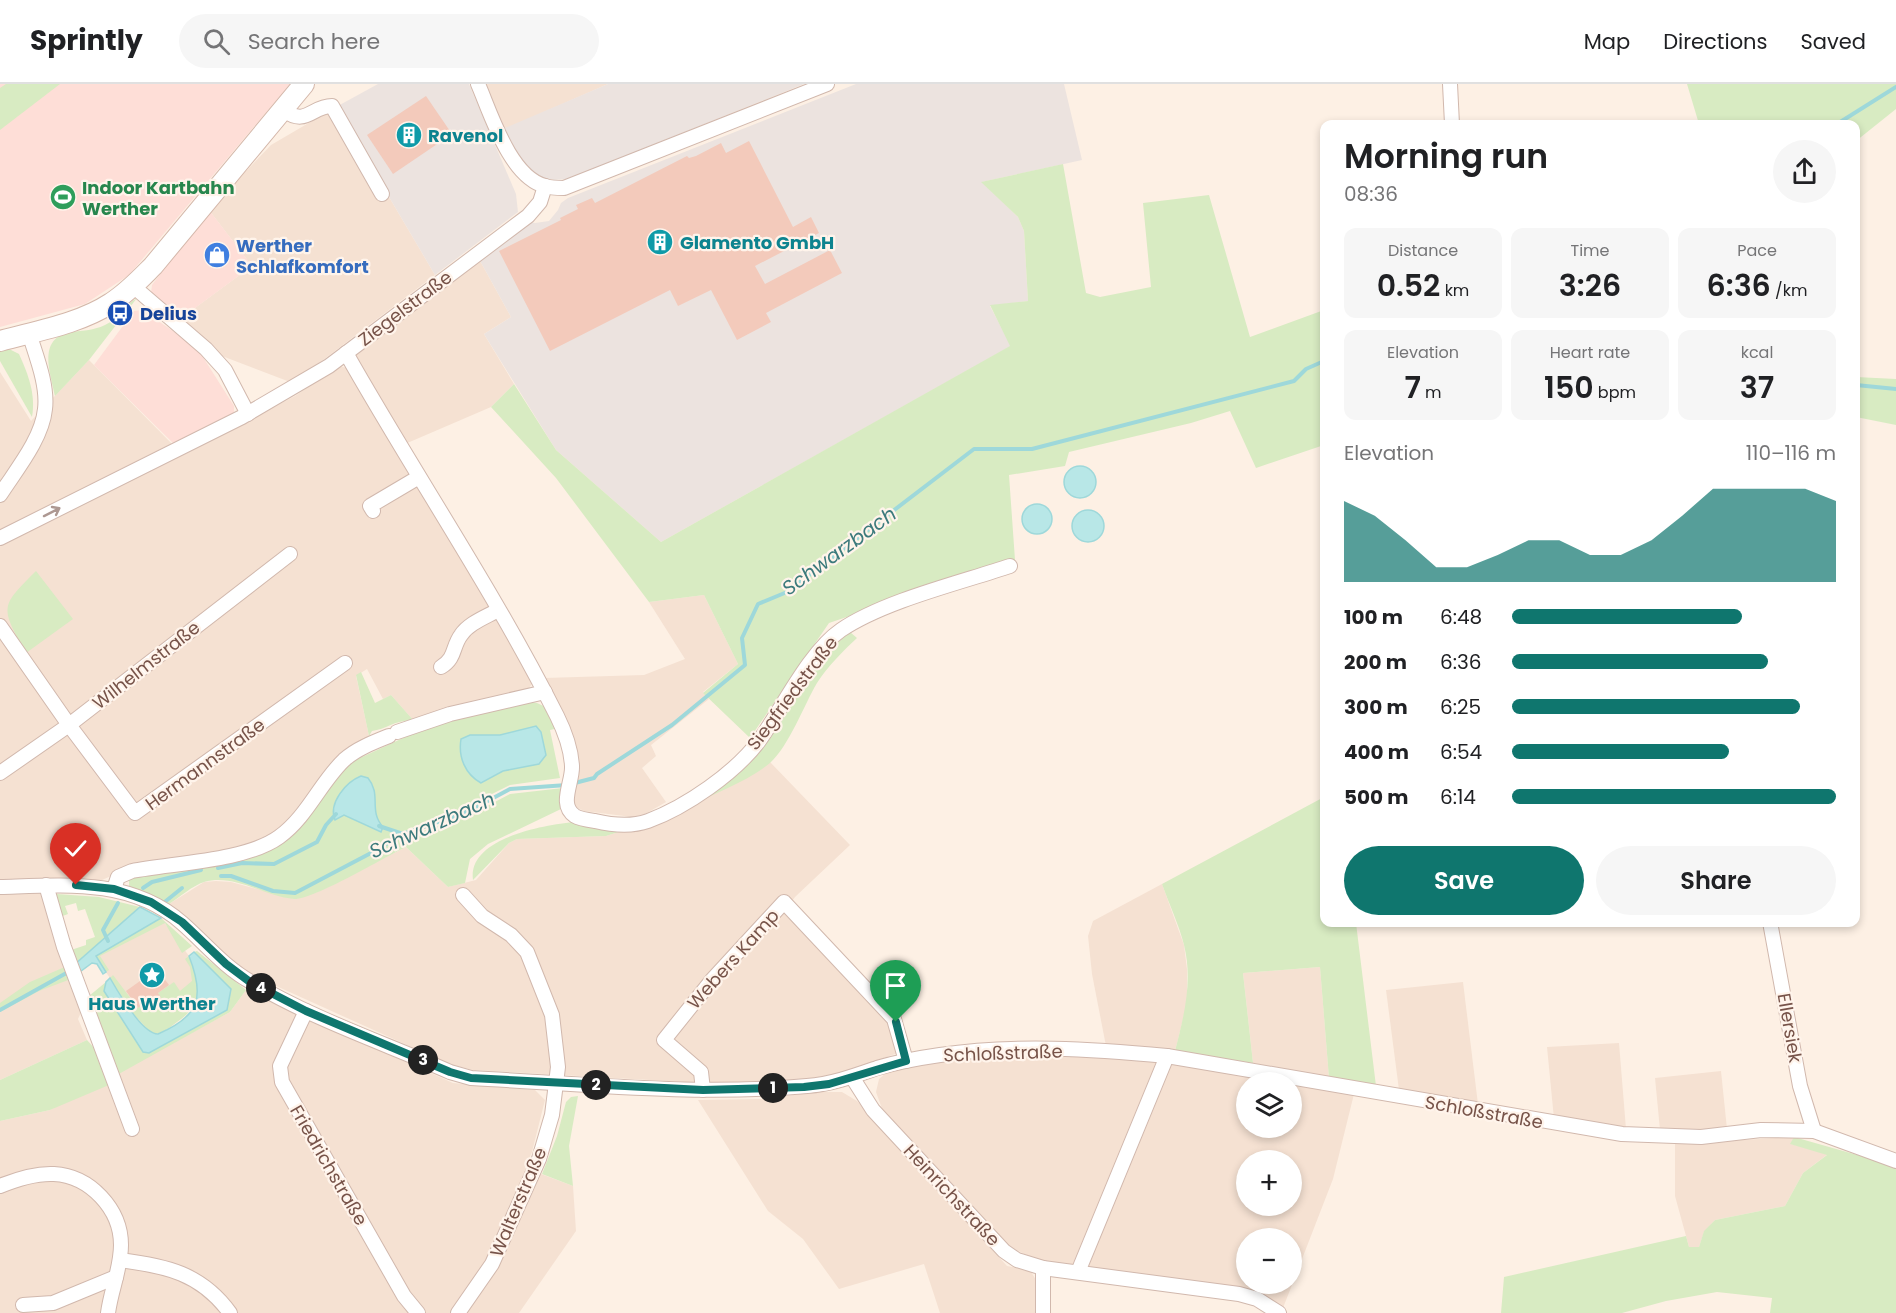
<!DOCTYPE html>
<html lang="en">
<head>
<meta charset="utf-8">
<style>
  :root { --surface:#fff; --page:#f6f6f6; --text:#202124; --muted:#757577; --line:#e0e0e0; --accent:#0f766e }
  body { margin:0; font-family:Poppins,sans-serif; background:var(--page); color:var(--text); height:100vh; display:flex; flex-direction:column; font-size:22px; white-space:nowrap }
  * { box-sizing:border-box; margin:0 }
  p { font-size:20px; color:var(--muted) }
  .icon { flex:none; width:33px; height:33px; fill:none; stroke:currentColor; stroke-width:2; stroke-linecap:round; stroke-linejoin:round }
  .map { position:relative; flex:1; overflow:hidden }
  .details { position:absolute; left:1320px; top:36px; width:540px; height:807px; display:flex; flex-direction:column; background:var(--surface); border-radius:12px; box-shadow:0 3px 9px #0003 }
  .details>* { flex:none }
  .fabs { position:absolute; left:1236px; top:988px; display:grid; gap:12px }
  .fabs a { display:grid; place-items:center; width:66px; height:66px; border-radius:50%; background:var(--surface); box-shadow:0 3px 9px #0003; font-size:30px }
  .pin { position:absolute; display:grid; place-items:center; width:51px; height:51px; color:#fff; margin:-62px -26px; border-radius:50% 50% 50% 0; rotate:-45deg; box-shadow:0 0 6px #0007 }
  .pin .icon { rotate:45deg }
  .km { position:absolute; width:30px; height:30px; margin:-15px; border-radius:50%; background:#222; color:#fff; font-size:16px; line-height:30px; text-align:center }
  .round { display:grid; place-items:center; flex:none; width:63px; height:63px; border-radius:32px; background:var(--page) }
  .summary { display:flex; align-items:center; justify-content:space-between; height:102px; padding:0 24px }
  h1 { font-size:33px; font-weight:600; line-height:45px }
  .stats { display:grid; grid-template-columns:repeat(3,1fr); gap:9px; height:102px; padding:6px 24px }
  .stats div { display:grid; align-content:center; border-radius:12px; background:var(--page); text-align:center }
  .stats b { font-size:30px; font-weight:600 }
  .stats small { font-size:16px; font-weight:400 }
  .stats p { font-size:16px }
  .chart { height:168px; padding:12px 24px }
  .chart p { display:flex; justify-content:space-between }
  .chart svg { width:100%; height:108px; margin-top:6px; fill:var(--accent); opacity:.7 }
  .cta { display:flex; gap:12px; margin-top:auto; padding:12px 24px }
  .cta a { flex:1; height:69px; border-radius:36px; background:var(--accent); color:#fff; font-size:24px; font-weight:600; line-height:69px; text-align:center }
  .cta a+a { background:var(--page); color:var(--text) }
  ul { padding:0 24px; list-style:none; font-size:20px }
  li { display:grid; grid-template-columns:96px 72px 1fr; align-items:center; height:45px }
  li i { height:15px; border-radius:8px; background:var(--accent) }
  header { display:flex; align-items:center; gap:36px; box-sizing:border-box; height:84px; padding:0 30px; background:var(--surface); border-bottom:2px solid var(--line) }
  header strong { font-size:28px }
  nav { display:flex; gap:33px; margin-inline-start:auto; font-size:21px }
  .search { width:420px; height:54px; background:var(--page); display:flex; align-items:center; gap:15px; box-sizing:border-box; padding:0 21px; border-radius:33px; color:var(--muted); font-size:22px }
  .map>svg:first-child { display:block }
  .residential { fill:#f5e1d2; fill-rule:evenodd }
  .commercial { fill:#feded7 }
  .industrial { fill:#ece3df }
  .green { fill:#d8ebc2 }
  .water { fill:#b8e7e7; stroke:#9ed8da; stroke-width:1.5 }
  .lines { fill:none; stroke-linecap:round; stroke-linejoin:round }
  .stream { stroke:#9ed8da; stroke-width:4 }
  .building { fill:#f3cabb }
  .minor-casing { stroke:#d1b8ad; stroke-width:16 }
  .secondary-casing { stroke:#d4b7aa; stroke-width:22 }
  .minor { stroke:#fff; stroke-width:14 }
  .secondary { stroke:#fff; stroke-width:20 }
  .oneway { stroke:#ad9892 }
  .route-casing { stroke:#fff; stroke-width:12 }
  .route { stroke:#0f766e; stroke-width:8 }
  .labels { text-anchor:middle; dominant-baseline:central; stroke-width:4.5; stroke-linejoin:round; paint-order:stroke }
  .culture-label { font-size:18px; font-weight:bold; fill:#0d838f; stroke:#fff4eb; text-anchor:start }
  .leisure-label { font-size:18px; font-weight:bold; fill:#27864d; stroke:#fff4eb; text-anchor:start }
  .shop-label { font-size:18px; font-weight:bold; fill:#366cbe; stroke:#fff4eb; text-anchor:start }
  .street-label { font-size:18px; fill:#775349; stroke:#fff4eb }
  .transit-label { font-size:18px; font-weight:bold; fill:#164399; stroke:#fff4eb; text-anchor:start }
  .water-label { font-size:20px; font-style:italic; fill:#3c7a7c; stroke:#fff4eb }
</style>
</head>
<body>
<header>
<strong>Sprintly</strong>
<div class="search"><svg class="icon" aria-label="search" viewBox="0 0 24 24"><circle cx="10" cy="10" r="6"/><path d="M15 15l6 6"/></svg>Search here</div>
<nav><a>Map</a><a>Directions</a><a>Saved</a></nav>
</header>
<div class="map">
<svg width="1896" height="1229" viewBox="0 0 1896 1229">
  <rect width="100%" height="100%" fill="#fdf0e4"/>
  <g class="residential">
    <path d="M483,0H608L503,46Z"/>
    <path d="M336,23L435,191L323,276L290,298L222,272L196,246L180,235L252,182L209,126L271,61Z"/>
    <path d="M479,175L511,233L484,250L514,300L491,323L405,360L355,274L356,269Z"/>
    <path d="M89,276L183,371L295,312L339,282L347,284L532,593V600L529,604L523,607L414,637L391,611L383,615L367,585L356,592L369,652L341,672L278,750L259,761L126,785L100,797L37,795L82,926L78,935L87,956L0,996V288L31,337Z"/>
    <path d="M704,511L738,580L703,608L709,615L651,661L656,672L642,684L666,718L645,730L632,733L584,727L574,722L572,708L578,685L544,594L644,591L685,575L649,518Z"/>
    <path d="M770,678L850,761L795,813L784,828L886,930L901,968L837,990L783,999L721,1000L473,986L449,980L254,892L230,877L169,820L204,798L216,797L231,798L295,815L317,808L406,763L448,803L476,796L509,759L517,755L606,752L628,745L688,722L730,702Z"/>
    <path d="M1162,800L1184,861L1187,885V920L1175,967L1106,962L1092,890L1088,852L1093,837Z"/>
    <path d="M161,834L189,872L198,896L158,950L110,894L96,874Z"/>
    <path d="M1320,883L1329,994L1253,979L1243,889Z"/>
    <path d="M1463,898L1478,1020L1399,1006L1386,906Z"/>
    <path d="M246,906L453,999L535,1006L545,1016L532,1068L525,1084L573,1102L576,1147L519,1229H0V1037L50,1026L230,928Z"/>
    <path d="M1619,959L1626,1045L1554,1035L1547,963Z"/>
    <path d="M989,971H1103L1170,979L1285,999H1246V1044H1292V1000L1354,1010L1333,1095L1283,1224L1039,1177L1002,1159L884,1030L876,1008L879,995L887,988L903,981ZM1246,1077H1292V1122H1246ZM1246,1155H1292V1200H1246Z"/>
    <path d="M1721,987L1727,1045L1660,1046L1655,994Z"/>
    <path d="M815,1008H842L857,1017L1007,1182L1030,1186L1039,1201V1229H940L924,1180L839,1205L803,1155L768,1127L698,1016L766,1015Z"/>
    <path d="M1794,1053L1791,1060L1828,1070L1803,1089L1785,1122L1715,1136L1704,1148L1699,1163H1689L1675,1112V1060Z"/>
  </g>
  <g class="commercial">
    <path d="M0,0H290L129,191L85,220L0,243Z"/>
    <path d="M209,126L252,182L180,235L151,209L152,201Z"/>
    <path d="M142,226L189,258L201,270L234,322V328L229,334L175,361L94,281L134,227Z"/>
  </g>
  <g class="industrial">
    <path d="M378,0H469L516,110L518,128L435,191L336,23Z"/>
    <path d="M608,0H804L568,95L554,96L540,93L528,86L517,72L505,44Z"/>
    <path d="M856,0H1064L1082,76L982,98L1018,133L1024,147L1028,217L990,222L1011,262L661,458L556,366L484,250L511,233L479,175L529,138L535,139L549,137L558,126L561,119L568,114Z"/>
  </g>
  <g class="green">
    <path d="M6,0H60L0,46V4Z"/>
    <path d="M1687,0H1896V25L1856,57V40H1699Z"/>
    <path d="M1063,80L1086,209L1100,213L1151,203L1143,119L1209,111L1250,253L1324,226V361L1256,384L1230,327L1191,339L1069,368L1065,382L1009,391L1015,476L829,539L750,654L703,609L738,580L704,511L649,518L556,394L491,323L514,300L556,366L661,458L1010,262L990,221L1028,217L1024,147L1018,133L981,98Z"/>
    <path d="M137,214L89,276L55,312C51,290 37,256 68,249C81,246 93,247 105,241C118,235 124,221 137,214Z"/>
    <path d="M9,265L19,270C28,290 36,310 32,333L0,277V267Z"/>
    <path d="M1856,293L1896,295V341L1856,333Z"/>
    <path d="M36,487L73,535L26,569C0,522 0,523 36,487Z"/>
    <path d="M850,548L857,554C842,568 828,582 817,599C804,621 789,662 770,679C750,696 712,711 688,722L762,662L824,570Z"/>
    <path d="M361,588L375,619L391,611L414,637C399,634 387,645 372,647L369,652L356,591Z"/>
    <path d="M522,617L537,619L550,625L559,644L550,646L560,694L510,701L464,724L409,745V752L470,731L510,710L563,704L561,725L488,760L470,775L465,799L448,803L406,763C385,773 313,816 294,815C265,813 235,789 204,798C192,802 180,813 169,820L129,803V794L261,767L347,680L431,641Z"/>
    <path d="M1324,713V838L1356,839L1376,1002L1329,994L1320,883L1243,889L1253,979L1175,967C1184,932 1193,897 1184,861C1179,841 1169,820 1162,800Z"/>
    <path d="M574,738L628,745L606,752L517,755L509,759L473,796C467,754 544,741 574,738Z"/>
    <path d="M57,810L99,813L140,823L74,881L68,867L86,861V856L95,853L85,825L78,827L76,819L65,822L68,830L60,833L55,814Z"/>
    <path d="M161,834L192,862L182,869L165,839L100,872L109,886L106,888L96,872Z"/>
    <path d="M197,867L246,906L230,928L117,991L89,912L106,898L104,907L143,968L231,905L194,868Z"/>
    <path d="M189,872C201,902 206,918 177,938C169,944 162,950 152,950L125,921L110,894L113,891L138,924L149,915L153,920L161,914L158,909L174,898L180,907L192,897L190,883L185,875Z"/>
    <path d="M67,882L71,895L39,907L0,928V919L30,898Z"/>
    <path d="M87,956L95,965L109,1001L50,1026L0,1037V996Z"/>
    <path d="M578,1012L569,1062L573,1102L542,1090L557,1052L566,1018L571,1013Z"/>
    <path d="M1794,1053L1896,1082V1229H1770L1772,1214L1717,1208L1666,1217L1622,1229H1501L1504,1193L1686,1152L1689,1163H1699L1704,1147L1715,1136L1785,1122L1803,1089L1827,1071L1790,1060Z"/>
  </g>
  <g class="water">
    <circle cx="1080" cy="398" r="16"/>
    <circle cx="1037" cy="435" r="15"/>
    <circle cx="1088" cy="442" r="16"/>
    <path d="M536,642L541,648L546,671L539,680L503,687L481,699C465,690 458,673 461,655L470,651H500Z"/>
    <path d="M361,692L368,694C382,711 368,726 383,743L381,748L344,731L335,736C328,719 346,698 361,692Z"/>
    <path d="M140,823L161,834L96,872L106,888L103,890L97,880L92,879L77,890L74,881Z"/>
    <path d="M194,868L231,905L227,926L149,969L143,968L104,907L106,898L110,894C118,908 142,950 158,950C200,932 205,913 189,872Z"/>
  </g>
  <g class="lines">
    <g class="stream">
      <path d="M1837,40L1896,3"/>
      <path d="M1856,301L1896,305"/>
      <path d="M379,742L403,750"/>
      <path d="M218,784L242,779L274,780L317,758L326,741L336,730"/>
      <path d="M221,792H231L273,807L295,809L371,769L403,750L469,727L510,705L567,701L594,694L597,690L672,641L745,581L742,554L758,520L787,508L974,365H1032L1294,297L1306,285L1324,277"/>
      <path d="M143,804L152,798L201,786"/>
      <path d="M161,821L182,804"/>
      <path d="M108,857L103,846L118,819"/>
      <path d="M0,926L70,887"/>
    </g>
  </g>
  <g class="building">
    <path d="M426,12L452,50L393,90L367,51Z"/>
    <path d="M749,57L793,143L811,133L819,149L755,182L765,200L830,166L842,189L766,229L771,238L737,256L711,206L678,222L670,206L550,267L499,167L561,136L560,134L578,125L576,121L592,114L595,119L687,72L689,74L696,72L721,59L726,69Z"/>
    <path d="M157,885L169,901L158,909L161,914L153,920L149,915L138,924L126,907Z"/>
  </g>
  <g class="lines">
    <defs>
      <g id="minor">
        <path d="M478,0C491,30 510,93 545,102C551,104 558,104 564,104L827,0"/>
        <path d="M1450,0L1452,40"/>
        <path d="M283,26C307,43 311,22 332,22L382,110"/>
        <path d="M133,202L206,265L225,286L248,330"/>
        <path d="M346,269C415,391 494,507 557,632C565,648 571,664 572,682C573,698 558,721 575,732C580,735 588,736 595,737C612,741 631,743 648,737C686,723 735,689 759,657C782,625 809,568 841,546C884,517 959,499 1010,482"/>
        <path d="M0,411C16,386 42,355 45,325C48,301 36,272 29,249"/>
        <path d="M373,427L370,422L419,393"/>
        <path d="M0,454L242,333L329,282L528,132L540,118L545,102"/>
        <path d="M0,542L69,641L135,729L345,579"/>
        <path d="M441,583C456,574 452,563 461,551C469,539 486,533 498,526"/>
        <path d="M397,648L450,630L545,608"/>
        <path d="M0,689L69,641L290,470"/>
        <path d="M46,801L64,863L132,1045"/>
        <path d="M0,803C63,801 131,794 182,839C205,859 224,883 251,898C313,935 384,959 450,988L471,994C582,1000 696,1012 807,1002C832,1000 854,992 877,984C897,978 919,974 940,971C1014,960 1093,965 1167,972L1622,1050L1701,1053L1761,1046L1814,1047L1896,1077"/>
        <path d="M114,805L118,793L132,787C173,779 246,777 279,753C307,733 320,699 344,676C356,665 374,658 389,652"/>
        <path d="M1770,838L1800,1002L1814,1047"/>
        <path d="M306,927L280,982L282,998L404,1212L418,1229"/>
        <path d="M852,993L873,1026L1004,1167L1017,1176L1043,1184L1239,1210L1257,1215L1279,1229"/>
        <path d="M703,1006L701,988L664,956L712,896L784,818L894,935L906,977"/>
        <path d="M0,1102C17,1095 35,1089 54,1090C90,1092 121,1125 121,1161C121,1184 111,1206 108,1229"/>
        <path d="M120,1176C166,1182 201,1189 230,1229"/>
        <path d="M1043,1184V1229"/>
        <path d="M1078,1188L1167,972"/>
        <path d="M23,1221L53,1219L116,1193"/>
        <path d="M458,1229L492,1180L539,1075L552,1031L558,983L552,931L527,868L511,851L482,832L463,811"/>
      </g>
      <path id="secondary" d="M0,257C36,247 79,240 111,219C127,209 140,195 153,182L304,0"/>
    </defs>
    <use href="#minor" class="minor-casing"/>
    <use href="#secondary" class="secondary-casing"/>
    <use href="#minor" class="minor"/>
    <use href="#secondary" class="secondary"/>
  </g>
  <defs><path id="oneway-shaft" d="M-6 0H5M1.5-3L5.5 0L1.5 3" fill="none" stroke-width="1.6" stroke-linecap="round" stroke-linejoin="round" transform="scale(1.5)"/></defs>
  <use class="oneway" href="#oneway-shaft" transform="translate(52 428) rotate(-27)"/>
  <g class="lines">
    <defs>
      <path id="route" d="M76,801L114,805L151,818L182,838L226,880L250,898L306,927L450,988L471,994L703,1006L804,1003L829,1000L906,977L896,938"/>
    </defs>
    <use href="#route" class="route-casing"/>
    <use href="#route" class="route"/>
  </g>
  <defs>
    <symbol id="building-disc" viewBox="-11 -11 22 22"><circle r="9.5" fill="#0f9aa8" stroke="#fff4eb"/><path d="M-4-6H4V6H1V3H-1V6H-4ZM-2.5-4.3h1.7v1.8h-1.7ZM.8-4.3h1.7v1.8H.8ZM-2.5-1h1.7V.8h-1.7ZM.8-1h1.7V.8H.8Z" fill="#fff"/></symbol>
    <symbol id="stadium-disc" viewBox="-11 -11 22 22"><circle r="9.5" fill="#2e9e5b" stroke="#fff4eb"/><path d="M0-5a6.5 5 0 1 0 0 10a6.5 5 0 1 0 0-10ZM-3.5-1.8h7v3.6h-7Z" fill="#fff"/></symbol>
    <symbol id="shop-disc" viewBox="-11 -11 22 22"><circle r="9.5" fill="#3f7fe0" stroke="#fff4eb"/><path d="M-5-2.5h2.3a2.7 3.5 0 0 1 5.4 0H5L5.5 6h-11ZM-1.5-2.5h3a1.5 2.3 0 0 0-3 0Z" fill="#fff"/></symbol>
    <symbol id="bus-disc" viewBox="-11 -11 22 22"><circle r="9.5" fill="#1a4fb4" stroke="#fff4eb"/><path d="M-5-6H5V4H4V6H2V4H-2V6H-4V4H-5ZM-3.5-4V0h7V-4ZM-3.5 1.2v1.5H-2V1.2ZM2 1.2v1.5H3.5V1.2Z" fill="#fff"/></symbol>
    <symbol id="sight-disc" viewBox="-11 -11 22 22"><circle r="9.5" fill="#0f9aa8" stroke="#fff4eb"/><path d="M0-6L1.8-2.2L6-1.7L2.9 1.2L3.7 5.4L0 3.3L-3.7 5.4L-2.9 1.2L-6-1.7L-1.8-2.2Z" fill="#fff"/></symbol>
  </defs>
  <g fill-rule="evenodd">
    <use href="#building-disc" x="394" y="36" width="30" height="30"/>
    <use href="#stadium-disc" x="48" y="98" width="30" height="30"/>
    <use href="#building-disc" x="645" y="143" width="30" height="30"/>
    <use href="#shop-disc" x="202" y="156" width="30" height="30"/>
    <use href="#bus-disc" x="105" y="214" width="30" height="30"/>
    <use href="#sight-disc" x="137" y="876" width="30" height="30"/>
  </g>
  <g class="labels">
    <g class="culture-label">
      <text x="428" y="51">Ravenol</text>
      <text x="680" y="158">Glamento GmbH</text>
      <text x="152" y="919" text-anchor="middle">Haus Werther</text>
    </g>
    <g class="leisure-label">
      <text x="82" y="103">Indoor Kartbahn<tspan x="82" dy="21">Werther</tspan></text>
    </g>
    <g class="shop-label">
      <text x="236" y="161">Werther<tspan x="236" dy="21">Schlafkomfort</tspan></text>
    </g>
    <g class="street-label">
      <text transform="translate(405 224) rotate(-37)">Ziegelstraße</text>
      <text transform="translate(146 581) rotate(-38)">Wilhelmstraße</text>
      <text transform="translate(792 609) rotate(-53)">Siegfriedstraße</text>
      <text transform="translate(205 680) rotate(-36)">Hermannstraße</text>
      <text transform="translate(733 875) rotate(-48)">Webers Kamp</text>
      <text transform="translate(1790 944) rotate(80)">Ellersiek</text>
      <text transform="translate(1003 969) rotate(-2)">Schloßstraße</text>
      <text transform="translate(1484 1028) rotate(10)">Schloßstraße</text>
      <text transform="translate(329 1081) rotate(60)">Friedrichstraße</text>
      <text transform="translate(952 1111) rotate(47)">Heinrichstraße</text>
      <text transform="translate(518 1118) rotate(-67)">Walterstraße</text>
    </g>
    <g class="transit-label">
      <text x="140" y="229">Delius</text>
    </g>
    <g class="water-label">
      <text transform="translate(839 467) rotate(-36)">Schwarzbach</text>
      <text transform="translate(432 741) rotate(-24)">Schwarzbach</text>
    </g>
  </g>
</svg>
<div class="fabs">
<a><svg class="icon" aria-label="layers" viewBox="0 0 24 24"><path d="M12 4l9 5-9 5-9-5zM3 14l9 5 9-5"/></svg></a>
<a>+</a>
<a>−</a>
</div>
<div class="pin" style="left:896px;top:938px;background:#1e9e55"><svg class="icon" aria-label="arrive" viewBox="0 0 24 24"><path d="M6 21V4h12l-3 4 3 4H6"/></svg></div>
<div class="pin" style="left:76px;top:801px;background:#d93025"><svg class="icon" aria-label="check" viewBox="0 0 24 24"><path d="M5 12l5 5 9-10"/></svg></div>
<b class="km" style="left:773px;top:1004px">1</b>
<b class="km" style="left:596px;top:1001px">2</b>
<b class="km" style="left:423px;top:976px">3</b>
<b class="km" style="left:261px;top:904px">4</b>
<section class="details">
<div class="summary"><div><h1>Morning run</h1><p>08:36</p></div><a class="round"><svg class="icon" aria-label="share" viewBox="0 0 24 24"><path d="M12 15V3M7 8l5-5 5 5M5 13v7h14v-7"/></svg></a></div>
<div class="stats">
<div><p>Distance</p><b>0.52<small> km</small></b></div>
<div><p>Time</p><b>3:26</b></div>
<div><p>Pace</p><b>6:36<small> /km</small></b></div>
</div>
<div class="stats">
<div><p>Elevation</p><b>7<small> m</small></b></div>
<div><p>Heart rate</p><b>150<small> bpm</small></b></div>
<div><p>kcal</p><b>37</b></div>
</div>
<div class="chart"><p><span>Elevation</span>110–116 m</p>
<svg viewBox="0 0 160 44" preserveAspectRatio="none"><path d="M0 44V11L10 17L20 27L30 38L40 38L50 33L60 27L70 27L80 33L90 33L100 27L110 17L120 6L130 6L140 6L150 6L160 11V44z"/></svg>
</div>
<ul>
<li><b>100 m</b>6:48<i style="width:71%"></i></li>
<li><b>200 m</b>6:36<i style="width:79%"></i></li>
<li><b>300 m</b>6:25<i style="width:89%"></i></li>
<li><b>400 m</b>6:54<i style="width:67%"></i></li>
<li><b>500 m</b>6:14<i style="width:100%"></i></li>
</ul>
<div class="cta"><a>Save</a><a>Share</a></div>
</section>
</div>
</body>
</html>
